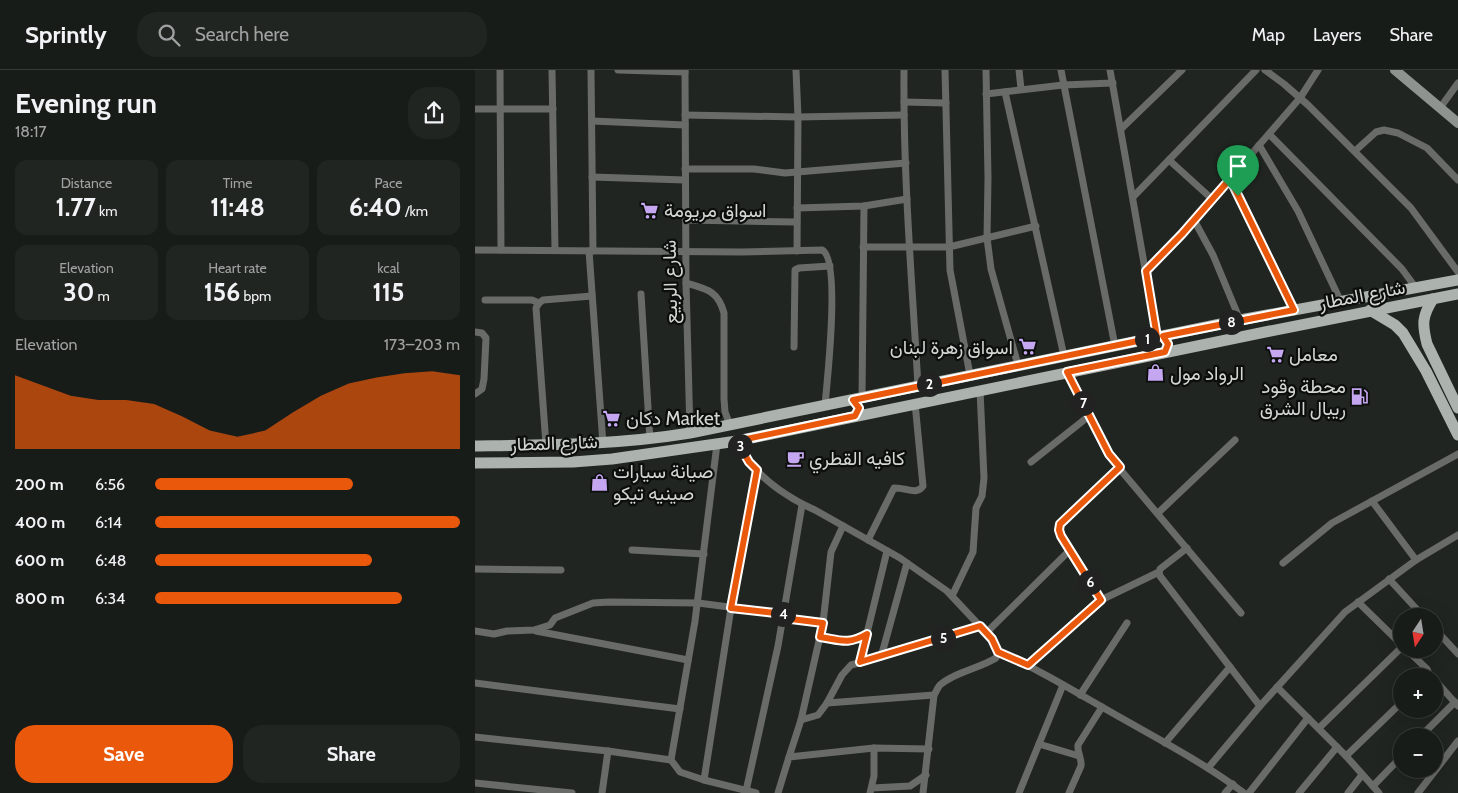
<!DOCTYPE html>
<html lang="en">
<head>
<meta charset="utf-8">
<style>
  :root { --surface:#181c19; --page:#212522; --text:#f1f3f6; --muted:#9fa1a2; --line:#363a38; --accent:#ea580c }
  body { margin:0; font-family:Cabin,Vazirmatn,sans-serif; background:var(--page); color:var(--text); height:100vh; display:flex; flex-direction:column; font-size:19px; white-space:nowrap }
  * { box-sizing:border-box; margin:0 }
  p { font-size:16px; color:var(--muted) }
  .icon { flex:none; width:28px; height:28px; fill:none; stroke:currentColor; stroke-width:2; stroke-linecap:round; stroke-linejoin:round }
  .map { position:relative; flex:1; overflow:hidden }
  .details { display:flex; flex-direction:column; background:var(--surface); width:475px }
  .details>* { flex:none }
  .needle { width:32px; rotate:192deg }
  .tools { position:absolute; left:918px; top:538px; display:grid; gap:10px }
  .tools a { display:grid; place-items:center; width:50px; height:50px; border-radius:50%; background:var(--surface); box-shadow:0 5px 20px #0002,0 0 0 1px var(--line); font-size:25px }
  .pin { position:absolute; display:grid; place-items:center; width:42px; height:42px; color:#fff; margin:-51px -21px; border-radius:50% 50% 50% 0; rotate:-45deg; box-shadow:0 0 5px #0007 }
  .pin .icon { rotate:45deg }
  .km { position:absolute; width:25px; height:25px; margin:-12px; border-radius:50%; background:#222; color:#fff; font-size:14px; line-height:25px; text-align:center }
  .round { display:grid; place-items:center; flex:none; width:52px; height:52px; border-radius:20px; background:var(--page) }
  .head { display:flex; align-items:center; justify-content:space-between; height:85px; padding:0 15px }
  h1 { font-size:28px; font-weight:700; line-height:38px }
  .stats { display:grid; grid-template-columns:repeat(3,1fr); gap:8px; height:85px; padding:5px 15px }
  .stats div { display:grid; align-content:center; border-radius:12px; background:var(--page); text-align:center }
  .stats b { font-size:25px; font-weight:700 }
  .stats small { font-size:14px; font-weight:400 }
  .stats p { font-size:14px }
  .chart { height:140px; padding:10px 15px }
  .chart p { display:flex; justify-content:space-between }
  .chart svg { width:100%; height:90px; margin-top:5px; fill:var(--accent); opacity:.7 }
  .cta { display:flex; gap:10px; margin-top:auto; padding:10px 15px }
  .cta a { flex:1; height:58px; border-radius:20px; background:var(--accent); color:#fff; font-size:20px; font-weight:700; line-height:58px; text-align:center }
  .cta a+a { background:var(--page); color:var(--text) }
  ul { padding:0 15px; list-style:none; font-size:16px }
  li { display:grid; grid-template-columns:80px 60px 1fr; align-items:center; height:38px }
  li i { height:12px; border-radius:6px; background:var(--accent) }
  header { display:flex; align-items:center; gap:30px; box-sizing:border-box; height:70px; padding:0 25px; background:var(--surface); border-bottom:1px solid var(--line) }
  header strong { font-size:24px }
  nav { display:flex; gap:28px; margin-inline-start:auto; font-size:18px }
  .search { width:350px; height:45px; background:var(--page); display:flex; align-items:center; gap:12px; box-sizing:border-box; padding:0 18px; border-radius:20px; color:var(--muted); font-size:19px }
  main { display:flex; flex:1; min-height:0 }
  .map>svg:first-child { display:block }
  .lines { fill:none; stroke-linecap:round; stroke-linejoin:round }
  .street { stroke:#686b68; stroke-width:7 }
  .secondary { stroke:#8e938f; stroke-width:10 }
  .primary { stroke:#acb2ad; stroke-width:11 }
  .route-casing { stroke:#fff; stroke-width:10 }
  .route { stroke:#ea580c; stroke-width:6 }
  .labels { text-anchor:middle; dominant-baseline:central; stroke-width:4.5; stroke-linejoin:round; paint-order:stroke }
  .poi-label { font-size:19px; fill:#d3d7d4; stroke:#0b0e0c; text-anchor:start }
  .street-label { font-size:19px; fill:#d3d7d4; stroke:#0b0e0c }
</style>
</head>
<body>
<header>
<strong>Sprintly</strong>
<div class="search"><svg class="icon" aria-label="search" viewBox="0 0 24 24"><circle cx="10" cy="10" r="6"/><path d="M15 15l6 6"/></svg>Search here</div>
<nav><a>Map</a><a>Layers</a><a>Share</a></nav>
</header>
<main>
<section class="details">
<div class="head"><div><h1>Evening run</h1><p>18:17</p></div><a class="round"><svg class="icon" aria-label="share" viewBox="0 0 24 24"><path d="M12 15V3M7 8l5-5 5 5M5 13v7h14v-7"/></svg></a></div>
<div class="stats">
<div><p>Distance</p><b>1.77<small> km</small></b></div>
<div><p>Time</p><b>11:48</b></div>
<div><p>Pace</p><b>6:40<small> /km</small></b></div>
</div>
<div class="stats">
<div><p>Elevation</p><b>30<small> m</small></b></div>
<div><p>Heart rate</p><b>156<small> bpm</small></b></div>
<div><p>kcal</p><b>115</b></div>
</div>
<div class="chart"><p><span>Elevation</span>173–203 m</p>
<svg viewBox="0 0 160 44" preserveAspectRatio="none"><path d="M0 44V8L10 13L20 18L30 20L40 20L50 22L60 28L70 35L80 38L90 35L100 26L110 18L120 12L130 9L140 7L150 6L160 8V44z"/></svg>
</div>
<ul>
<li><b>200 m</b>6:56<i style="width:65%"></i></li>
<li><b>400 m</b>6:14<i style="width:100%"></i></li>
<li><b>600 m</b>6:48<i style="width:71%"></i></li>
<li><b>800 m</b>6:34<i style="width:81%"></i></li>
</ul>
<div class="cta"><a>Save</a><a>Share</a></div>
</section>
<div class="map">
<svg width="983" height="723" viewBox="0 0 983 723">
  <rect width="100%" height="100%" fill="#202521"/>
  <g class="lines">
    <g class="street">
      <path d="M25,0L26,180"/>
      <path d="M77,0L80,180"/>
      <path d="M116,0L118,181"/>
      <path d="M143,0L210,2"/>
      <path d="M210,0L211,213L215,363"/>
      <path d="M321,0L323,47L322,181"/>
      <path d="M429,0C428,106 437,211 443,316"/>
      <path d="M470,0L475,200L495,305"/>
      <path d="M511,0L513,108L512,168L516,199L543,295"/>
      <path d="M544,0L546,19"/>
      <path d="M586,0L640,276"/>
      <path d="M635,0L682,267"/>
      <path d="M790,0L809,14L833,35L936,138L983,202"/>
      <path d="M530,22L589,286"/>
      <path d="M511,24L588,15L638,13"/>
      <path d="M429,32L471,33"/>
      <path d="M965,38L983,13"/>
      <path d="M0,39H78"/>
      <path d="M210,45L323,47L429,45"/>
      <path d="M117,51L210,55"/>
      <path d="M646,59L707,0"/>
      <path d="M794,64L927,199L941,218"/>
      <path d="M784,75L823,141L866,232"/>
      <path d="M880,81L901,62L909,60L923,63L952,78L983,110"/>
      <path d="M694,90L737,129"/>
      <path d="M210,99H279L310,103L431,93"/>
      <path d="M117,107L210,110"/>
      <path d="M755,109L819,240"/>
      <path d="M658,127L781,0"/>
      <path d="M322,138L389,136L432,129"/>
      <path d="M211,150L321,152"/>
      <path d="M719,150L738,185L765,250"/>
      <path d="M388,177H474L561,156"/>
      <path d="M0,180L267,182L347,180C366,189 352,312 350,335"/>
      <path d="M114,181L128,374"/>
      <path d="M671,201L707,164L825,28L843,0"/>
      <path d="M211,213C232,219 243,221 249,243V329L250,342L255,355"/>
      <path d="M166,224L175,370"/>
      <path d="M10,230H57L64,233"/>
      <path d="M0,262L7,263L11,268L9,309L7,319L0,324"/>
      <path d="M319,277L320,200L324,198L355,196"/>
      <path d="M592,302L633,385L766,543"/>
      <path d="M387,328L389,136"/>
      <path d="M262,371C266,377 269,385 274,391C289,412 317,430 340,440L425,488L472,521L517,569L523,582L521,588C505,598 478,603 465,615C463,617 461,622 459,625L448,723"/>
      <path d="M242,374L220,551L196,690L205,702L229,710L281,723"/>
      <path d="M71,375L61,238L64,233L68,230L117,226"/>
      <path d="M556,392L614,346"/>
      <path d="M897,431L941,490"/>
      <path d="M683,443L760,370"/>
      <path d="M393,470L419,418C430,417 442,426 448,416L440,333"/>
      <path d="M712,478L685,499L684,502L685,506L785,636"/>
      <path d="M157,480L229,484"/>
      <path d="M808,493L857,453L983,384"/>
      <path d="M0,499L86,500"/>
      <path d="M914,509L948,546"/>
      <path d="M477,526L498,482L501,438L507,426L509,408L505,320"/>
      <path d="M626,530L586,466L584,460L585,454L645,397"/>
      <path d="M883,532L926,574"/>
      <path d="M308,548L348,553"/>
      <path d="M959,558L983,584"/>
      <path d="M0,561L19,564L32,561L59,560L75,555L80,548L118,533L134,532L223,533L309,544"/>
      <path d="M61,561L213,590"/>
      <path d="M511,563L595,480"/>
      <path d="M345,567C365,570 373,575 392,564"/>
      <path d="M931,579L952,599L954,604L953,606"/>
      <path d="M523,582C564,599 602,623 641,645C685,670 729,693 769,723"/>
      <path d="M406,587L432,493"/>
      <path d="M385,592L412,481"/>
      <path d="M553,595L626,530L684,502"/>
      <path d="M959,609L983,636"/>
      <path d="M0,613L205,639"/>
      <path d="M802,617L871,686L904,723"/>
      <path d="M605,625L652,553"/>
      <path d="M352,633L459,625"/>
      <path d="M326,650L343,645L352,633L367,605L376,595L406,587L505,556"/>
      <path d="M844,658L926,578"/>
      <path d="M946,666L980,632"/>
      <path d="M0,667L133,681L196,690"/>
      <path d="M690,673L755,597"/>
      <path d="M564,674L604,686"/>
      <path d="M871,686L926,633"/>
      <path d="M314,687L326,650L348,553L356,482L368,456"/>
      <path d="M733,698L785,636L870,542L941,490L983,465"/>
      <path d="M229,710L256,538L282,400"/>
      <path d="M0,713L97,723"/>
      <path d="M898,716L926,687"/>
      <path d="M397,718L435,716L451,705"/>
      <path d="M271,721L303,576L327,435"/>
      <path d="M127,723L133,681"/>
      <path d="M303,723L314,687L399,678L454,679"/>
      <path d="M395,723L399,706V678"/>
      <path d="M544,723L588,615"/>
      <path d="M594,723L606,696C607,688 602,683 603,675L627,637"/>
      <path d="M750,723L758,714"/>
      <path d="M774,723L833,648"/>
      <path d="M824,723L862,677"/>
      <path d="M873,723L887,705"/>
      <path d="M943,723L983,671"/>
    </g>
    <path class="secondary" d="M920,0L983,53"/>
    <g class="primary">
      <path d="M958,229C947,246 947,254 952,274L983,338"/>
      <path d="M895,240L920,255L928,263L951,301L983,365"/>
      <path d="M0,376C73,375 142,375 215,363L765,250L983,210"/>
      <path d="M0,393L98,392L137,389L262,371L795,261L983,224"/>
    </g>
  </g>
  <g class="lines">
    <defs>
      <path id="route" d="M755,109L819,240L688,266L693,274L690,282L592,302L634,384L645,397L585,454L584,460L586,466L626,530L553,595L523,582L517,569L505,556L385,592L392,564C373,575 365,570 345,567L348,553L308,548L309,544L256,538L282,400L274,392L262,371L380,346L384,338L378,330L682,267L671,201L707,164Z"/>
    </defs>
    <use href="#route" class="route-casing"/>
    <use href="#route" class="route"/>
  </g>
  <defs>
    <symbol id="supermarket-bare" viewBox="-9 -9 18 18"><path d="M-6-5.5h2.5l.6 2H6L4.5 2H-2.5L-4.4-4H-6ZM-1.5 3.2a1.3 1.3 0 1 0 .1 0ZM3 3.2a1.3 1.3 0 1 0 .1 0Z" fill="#c5a6f0" stroke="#0b0e0c" stroke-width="2.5" paint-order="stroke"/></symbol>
    <symbol id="shop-bare" viewBox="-9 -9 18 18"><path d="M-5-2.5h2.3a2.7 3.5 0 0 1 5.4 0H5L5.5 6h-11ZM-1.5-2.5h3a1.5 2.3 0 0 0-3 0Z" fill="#c5a6f0" stroke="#0b0e0c" stroke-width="2.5" paint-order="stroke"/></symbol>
    <symbol id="fuel-bare" viewBox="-9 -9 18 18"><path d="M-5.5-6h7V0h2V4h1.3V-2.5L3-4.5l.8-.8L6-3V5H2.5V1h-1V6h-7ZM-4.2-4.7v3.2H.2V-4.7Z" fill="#c5a6f0" stroke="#0b0e0c" stroke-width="2.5" paint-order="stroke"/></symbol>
    <symbol id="cafe-bare" viewBox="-9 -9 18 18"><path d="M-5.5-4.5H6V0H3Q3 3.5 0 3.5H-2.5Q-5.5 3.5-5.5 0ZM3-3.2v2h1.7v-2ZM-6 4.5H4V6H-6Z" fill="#c5a6f0" stroke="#0b0e0c" stroke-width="2.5" paint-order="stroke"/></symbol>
  </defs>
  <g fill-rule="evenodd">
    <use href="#supermarket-bare" x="162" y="128" width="25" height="25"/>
    <use href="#supermarket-bare" x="540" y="264" width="25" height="25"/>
    <use href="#supermarket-bare" x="788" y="272" width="25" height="25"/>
    <use href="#shop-bare" x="668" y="290" width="25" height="25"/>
    <use href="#fuel-bare" x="872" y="314" width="25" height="25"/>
    <use href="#supermarket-bare" x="124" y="336" width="25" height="25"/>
    <use href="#cafe-bare" x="308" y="376" width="25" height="25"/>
    <use href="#shop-bare" x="112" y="400" width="25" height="25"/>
  </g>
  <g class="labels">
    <g class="poi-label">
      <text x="189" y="140">اسواق مريومة</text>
      <text x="538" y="277" text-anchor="end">اسواق زهرة لبنان</text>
      <text x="814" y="284">معامل</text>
      <text x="695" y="303">الرواد مول</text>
      <text x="871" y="316" text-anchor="end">محطة وقود<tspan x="871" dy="22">ريبال الشرق</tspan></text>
      <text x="151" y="348">دكان Market</text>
      <text x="334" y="388">كافيه القطري</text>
      <text x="138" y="401">صيانة سيارات<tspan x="138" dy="22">صينيه تيكو</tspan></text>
    </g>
    <g class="street-label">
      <text transform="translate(195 212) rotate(-91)">شارع الربيع</text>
      <text transform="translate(887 225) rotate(-11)">شارع المطار</text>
      <text transform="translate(79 373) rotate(-2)">شارع المطار</text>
    </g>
  </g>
</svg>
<div class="tools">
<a><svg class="needle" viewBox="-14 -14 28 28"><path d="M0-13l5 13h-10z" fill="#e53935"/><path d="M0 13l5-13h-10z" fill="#9fa1a2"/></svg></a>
<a>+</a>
<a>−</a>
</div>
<div class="pin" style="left:763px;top:126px;background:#1e9e55"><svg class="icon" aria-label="arrive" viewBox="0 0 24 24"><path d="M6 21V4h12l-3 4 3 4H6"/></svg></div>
<b class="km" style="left:672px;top:269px">1</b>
<b class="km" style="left:454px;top:314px">2</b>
<b class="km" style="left:265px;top:376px">3</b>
<b class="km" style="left:308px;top:544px">4</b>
<b class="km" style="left:468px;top:568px">5</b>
<b class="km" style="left:615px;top:512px">6</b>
<b class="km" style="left:608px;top:333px">7</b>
<b class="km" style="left:756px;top:252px">8</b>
</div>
</main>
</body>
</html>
